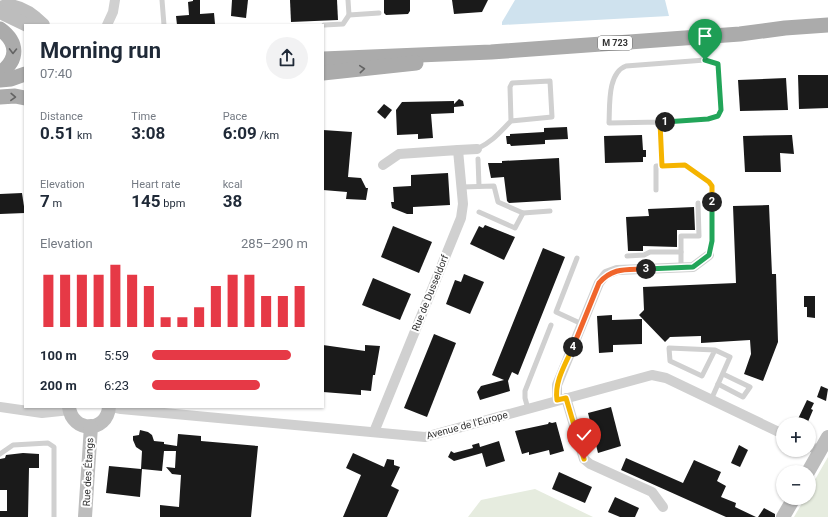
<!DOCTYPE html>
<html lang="en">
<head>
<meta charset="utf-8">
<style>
  :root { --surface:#fff; --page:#f2f2f3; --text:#1f2937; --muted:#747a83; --accent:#e63946 }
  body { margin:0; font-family:Roboto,sans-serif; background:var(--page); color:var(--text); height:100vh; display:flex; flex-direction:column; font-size:15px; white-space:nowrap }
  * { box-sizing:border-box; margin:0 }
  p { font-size:13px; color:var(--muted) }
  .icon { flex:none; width:22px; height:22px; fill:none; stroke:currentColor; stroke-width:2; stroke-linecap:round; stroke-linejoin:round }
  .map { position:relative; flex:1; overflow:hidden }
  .panel { position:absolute; left:24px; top:24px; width:300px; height:384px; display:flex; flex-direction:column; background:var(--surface); border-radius:0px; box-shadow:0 1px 3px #0004 }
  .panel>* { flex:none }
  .buttons { position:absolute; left:776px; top:417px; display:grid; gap:8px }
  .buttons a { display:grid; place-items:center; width:40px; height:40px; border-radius:50%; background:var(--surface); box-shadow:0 1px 3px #0004; font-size:20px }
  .pin { position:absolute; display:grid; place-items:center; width:34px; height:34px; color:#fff; margin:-41px -17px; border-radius:50% 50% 50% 0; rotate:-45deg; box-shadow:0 0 4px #0007 }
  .pin .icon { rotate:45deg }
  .km { position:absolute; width:20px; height:20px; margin:-10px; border-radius:50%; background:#222; color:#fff; font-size:11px; line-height:20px; text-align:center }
  .round { display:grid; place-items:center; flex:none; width:42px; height:42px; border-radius:21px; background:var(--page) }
  .head { display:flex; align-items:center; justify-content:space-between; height:68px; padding:0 16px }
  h1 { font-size:22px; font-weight:700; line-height:30px }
  .stats { display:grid; grid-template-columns:repeat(3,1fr); gap:6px; height:68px; padding:4px 16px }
  .stats div { display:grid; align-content:center }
  .stats b { font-size:17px; font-weight:700 }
  .stats small { font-size:11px; font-weight:400 }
  .stats p { font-size:11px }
  .chart { height:112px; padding:8px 16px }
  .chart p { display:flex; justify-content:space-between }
  .chart svg { width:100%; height:72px; margin-top:4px; stroke:var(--accent); stroke-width:6 }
  ul { padding:0 16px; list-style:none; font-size:13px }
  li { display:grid; grid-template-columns:64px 48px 1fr; align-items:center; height:30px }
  li i { height:10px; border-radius:5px; background:var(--accent) }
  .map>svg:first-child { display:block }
  .green { fill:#e6ecdf }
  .water { fill:#cfe2ee }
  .building { fill:#1a1a1a }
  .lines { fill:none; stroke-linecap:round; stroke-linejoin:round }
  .lane { stroke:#d0d0d0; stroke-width:5 }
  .street { stroke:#d0d0d0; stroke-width:10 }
  .secondary { stroke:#bdbdbd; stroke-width:14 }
  .primary { stroke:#ababab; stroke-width:15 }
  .oneway { stroke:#636363 }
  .split-1-casing { stroke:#fff; stroke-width:8 }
  .split-2-casing { stroke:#fff; stroke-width:8 }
  .split-3-casing { stroke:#fff; stroke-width:8 }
  .split-4-casing { stroke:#fff; stroke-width:8 }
  .split-5-casing { stroke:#fff; stroke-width:8 }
  .split-1 { stroke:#22a559; stroke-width:5 }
  .split-2 { stroke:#f5b400; stroke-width:5 }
  .split-3 { stroke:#22a559; stroke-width:5 }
  .split-4 { stroke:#f0652b; stroke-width:5 }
  .split-5 { stroke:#f5b400; stroke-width:5 }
  .labels { text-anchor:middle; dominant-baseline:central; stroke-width:4; stroke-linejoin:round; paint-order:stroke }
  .shield { fill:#fff; stroke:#707070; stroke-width:1 }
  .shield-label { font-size:9px; font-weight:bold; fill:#333 }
  .street-label { font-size:10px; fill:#333; stroke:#fff }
</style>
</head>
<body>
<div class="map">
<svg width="828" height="517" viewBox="0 0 828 517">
  <rect width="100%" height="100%" fill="#fff"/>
  <g class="green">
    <path d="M828,457V517H794L805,498H809V490Z"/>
    <path d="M535,489L593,517H468L481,500Z"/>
  </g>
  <path class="water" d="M515,0H665L669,16L502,25V22Z"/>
  <g class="building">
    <path d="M193,0H200V14L214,13L215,24L177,25L176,16L189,15L188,2L193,1Z"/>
    <path d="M232,0H248L246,18L231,16Z"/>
    <path d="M290,0H337L338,20L291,22Z"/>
    <path d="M384,0H410V11L408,14L386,15L384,13Z"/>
    <path d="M452,0H488L482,12L454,14Z"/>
    <path d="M798,75H828V108L799,109Z"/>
    <path d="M786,78L788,110L740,111L738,80Z"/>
    <path d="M459,99L463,101L464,106L454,107V113L431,114L433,138L418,139V134L397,135L396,110L402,102L454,101V104Z"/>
    <path d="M384,104L392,110L385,119L377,112Z"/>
    <path d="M567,127L568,139L545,140V144L511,146L510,144H507L506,136H510V134L544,132V128Z"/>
    <path d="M323,130L352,132L348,177L361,178L366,188H368L366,200L346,199L347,192L323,190Z"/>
    <path d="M642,135L643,150H646V157H643V162L605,163L604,136Z"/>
    <path d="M792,135L794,154L780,153L781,172H745L743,136Z"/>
    <path d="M559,158L561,200L509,203L507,201L504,177L491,178L488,163H502V161Z"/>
    <path d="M448,173L450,205L413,207V214H407L392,208L391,202H394L393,187L411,186V175Z"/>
    <path d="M22,193L25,213L0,214V194Z"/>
    <path d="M769,205L772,274H776L778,342L763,381L744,374L751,354L750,340L701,343V336L670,337L665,342L639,315L644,310L643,287L736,283L733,206Z"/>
    <path d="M694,207L695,230H677V247L643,246V251H628L626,217L649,216L648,209Z"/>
    <path d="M485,225L515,237L504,260L470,244L479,226L483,228Z"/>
    <path d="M393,226L432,242L419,273L381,257Z"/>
    <path d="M543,248L565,257L518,375L512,372L508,381L510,391L480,400L477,392L481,386L504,380L492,375Z"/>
    <path d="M464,274L484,282L470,314L446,304L455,280L461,282Z"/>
    <path d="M373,278L411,294L400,320L362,305Z"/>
    <path d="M804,296H815V318L807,317V307H804Z"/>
    <path d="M612,315V320L642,319V344L613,345V352L599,353L597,316Z"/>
    <path d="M434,334L456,343L427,417L404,408Z"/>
    <path d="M323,345L365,351V345L380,346L375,375H373L371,391L361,390V395L323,392Z"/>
    <path d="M821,386L828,389L826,401L817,397Z"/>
    <path d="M807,400L814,403L811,409L813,410L807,424H805L797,421Z"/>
    <path d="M611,407L621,446L598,453L588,413Z"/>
    <path d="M549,422L552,423L556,422L564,451L550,455L549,450L529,455V452L522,454L515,431L548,424Z"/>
    <path d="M140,430L148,432L152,435L154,441L164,442V444L177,446L178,434L201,436V441L258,446L251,517H160V505L179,507L181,475L172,474L166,467L175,468L176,451H164L162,471L142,469L140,497L106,493L109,466L141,469L142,451L136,447L133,440V436L139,435Z"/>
    <path d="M499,441L505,461L486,467L482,453L454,461L448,457L451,451L454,453L473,448L472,445L479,443L480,447Z"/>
    <path d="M739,445L748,450L740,467L731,463Z"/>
    <path d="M23,453L39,454V468H29L28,517H0V511H7V490H0V459L5,458L6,455Z"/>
    <path d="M353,453L384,467L387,459L394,460V465L400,467L391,486L399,490L387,517H343L361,475L346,468Z"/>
    <path d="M626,458L683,483L694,460L721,472L717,481L726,486L721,497L736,503L735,507L756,517H726L621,470Z"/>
    <path d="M559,472L592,487L585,503L552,489Z"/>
    <path d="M615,497L639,508L635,517H620L608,512Z"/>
    <path d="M764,508L775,514V517H758Z"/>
  </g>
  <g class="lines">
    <g class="lane">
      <path d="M162,0L164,25"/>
      <path d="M348,0L349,15L379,13"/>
      <path d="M324,25L343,24L349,15"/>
      <path d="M660,122L609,123C610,106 607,73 626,66L705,60L718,64L721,110L718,116L691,121L660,122L662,166"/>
      <path d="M477,149C493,141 499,133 511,121L552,117L550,81L512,83L510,87L511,121"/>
      <path d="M478,159L479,186"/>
      <path d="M462,187L494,186L498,202L523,213L550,211"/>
      <path d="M656,190V166L685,165L709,182L712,186V241L709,255"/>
      <path d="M479,212L515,228L523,213"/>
      <path d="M627,256L644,255L650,252H681"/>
      <path d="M577,258L556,312L582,324"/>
      <path d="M681,267V236H699L698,203"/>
      <path d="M718,384L743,397L750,387L723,374"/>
      <path d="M711,400L730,357L715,350L669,348L670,361L702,376L715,350"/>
      <path d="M528,409L525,398V391L551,325"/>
      <path d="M0,454L13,445L48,443L54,447V517"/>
    </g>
    <g class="street">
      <path d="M107,25L113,12L115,0"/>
      <path d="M458,150L477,149"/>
      <path d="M566,398L584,459L590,464L652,492L663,507"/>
      <path d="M557,400V385L599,283L606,274L617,270L693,267L709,255"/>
      <path d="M0,407L42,413L70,410"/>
      <path d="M112,407L121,409L425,437L652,375L666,378L783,434"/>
      <path d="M374,432L461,218L463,204L458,150L399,154L383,165"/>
      <path d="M809,446L820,451"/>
    </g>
    <g class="secondary">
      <path d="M0,8C16,2 32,14 43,25"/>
      <path d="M0,12L27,25"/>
      <path d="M69,407C72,433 107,433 109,407"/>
      <path d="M808,472L828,437"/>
      <path d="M85,517L91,426"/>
      <path d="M783,517L794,498"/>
    </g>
    <g class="primary">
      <path d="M0,29C18,42 19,60 0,73"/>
      <path d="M323,59L491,52L740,34L785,28L828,25"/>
      <path d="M323,73L416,63"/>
      <path d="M0,80L11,79L25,74"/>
      <path d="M0,97L15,96L25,98"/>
    </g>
  </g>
  <defs><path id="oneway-chevron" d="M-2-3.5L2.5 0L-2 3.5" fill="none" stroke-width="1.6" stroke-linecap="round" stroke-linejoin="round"/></defs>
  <g class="oneway">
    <use href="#oneway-chevron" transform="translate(13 51) rotate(91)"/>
    <use href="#oneway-chevron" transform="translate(362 69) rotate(-5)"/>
    <use href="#oneway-chevron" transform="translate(13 97) rotate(2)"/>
  </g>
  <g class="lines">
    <defs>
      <path id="split-1" d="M665,122L708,119L718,116L721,110L718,64L705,60"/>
      <path id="split-2" d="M665,122H660L662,166L685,165L709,182L712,186V202"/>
      <path id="split-3" d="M646,269L693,267L709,255L712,241V202"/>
      <path id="split-4" d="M573,347L599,283C613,267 626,270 646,269"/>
      <path id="split-5" d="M573,347C566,363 554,382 557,400L566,398L584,459"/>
    </defs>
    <use href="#split-1" class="split-1-casing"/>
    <use href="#split-2" class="split-2-casing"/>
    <use href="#split-3" class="split-3-casing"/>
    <use href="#split-4" class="split-4-casing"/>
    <use href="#split-5" class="split-5-casing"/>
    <use href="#split-1" class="split-1"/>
    <use href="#split-2" class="split-2"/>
    <use href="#split-3" class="split-3"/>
    <use href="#split-4" class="split-4"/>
    <use href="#split-5" class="split-5"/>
  </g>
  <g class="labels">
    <rect class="shield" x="598" y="36" width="34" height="14" rx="3"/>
    <g class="shield-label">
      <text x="615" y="43">M 723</text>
    </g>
    <g class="street-label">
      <text transform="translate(430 293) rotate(-68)">Rue de Dusseldorf</text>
      <text transform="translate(467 425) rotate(-15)">Avenue de l'Europe</text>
      <text transform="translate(88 472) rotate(-87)">Rue des Étangs</text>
    </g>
  </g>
</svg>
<div class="buttons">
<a>+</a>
<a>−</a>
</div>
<div class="pin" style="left:705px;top:60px;background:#1e9e55"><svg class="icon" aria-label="arrive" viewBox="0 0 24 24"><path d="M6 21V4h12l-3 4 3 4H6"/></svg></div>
<div class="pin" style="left:584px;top:459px;background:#d93025"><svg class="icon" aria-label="check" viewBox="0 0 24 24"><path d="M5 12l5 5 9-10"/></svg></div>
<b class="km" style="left:665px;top:122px">1</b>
<b class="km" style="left:712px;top:202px">2</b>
<b class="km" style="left:646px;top:269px">3</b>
<b class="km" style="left:573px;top:347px">4</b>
<section class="panel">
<div class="head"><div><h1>Morning run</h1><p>07:40</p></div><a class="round"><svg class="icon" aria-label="share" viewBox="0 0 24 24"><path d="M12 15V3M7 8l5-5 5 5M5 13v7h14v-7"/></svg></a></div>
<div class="stats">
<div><p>Distance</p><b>0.51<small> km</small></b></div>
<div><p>Time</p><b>3:08</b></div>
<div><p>Pace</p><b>6:09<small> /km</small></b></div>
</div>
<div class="stats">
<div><p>Elevation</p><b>7<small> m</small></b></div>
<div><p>Heart rate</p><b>145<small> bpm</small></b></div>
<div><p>kcal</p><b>38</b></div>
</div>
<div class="chart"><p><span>Elevation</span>285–290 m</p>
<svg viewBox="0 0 160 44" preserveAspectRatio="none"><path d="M5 44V12M15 44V12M25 44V12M35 44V12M45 44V6M55 44V12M65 44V19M75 44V38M85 44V38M95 44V32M105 44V19M115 44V12M125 44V12M135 44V25M145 44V25M155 44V19"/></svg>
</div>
<ul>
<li><b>100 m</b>5:59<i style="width:89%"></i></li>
<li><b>200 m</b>6:23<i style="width:69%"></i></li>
</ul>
</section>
</div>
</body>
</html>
